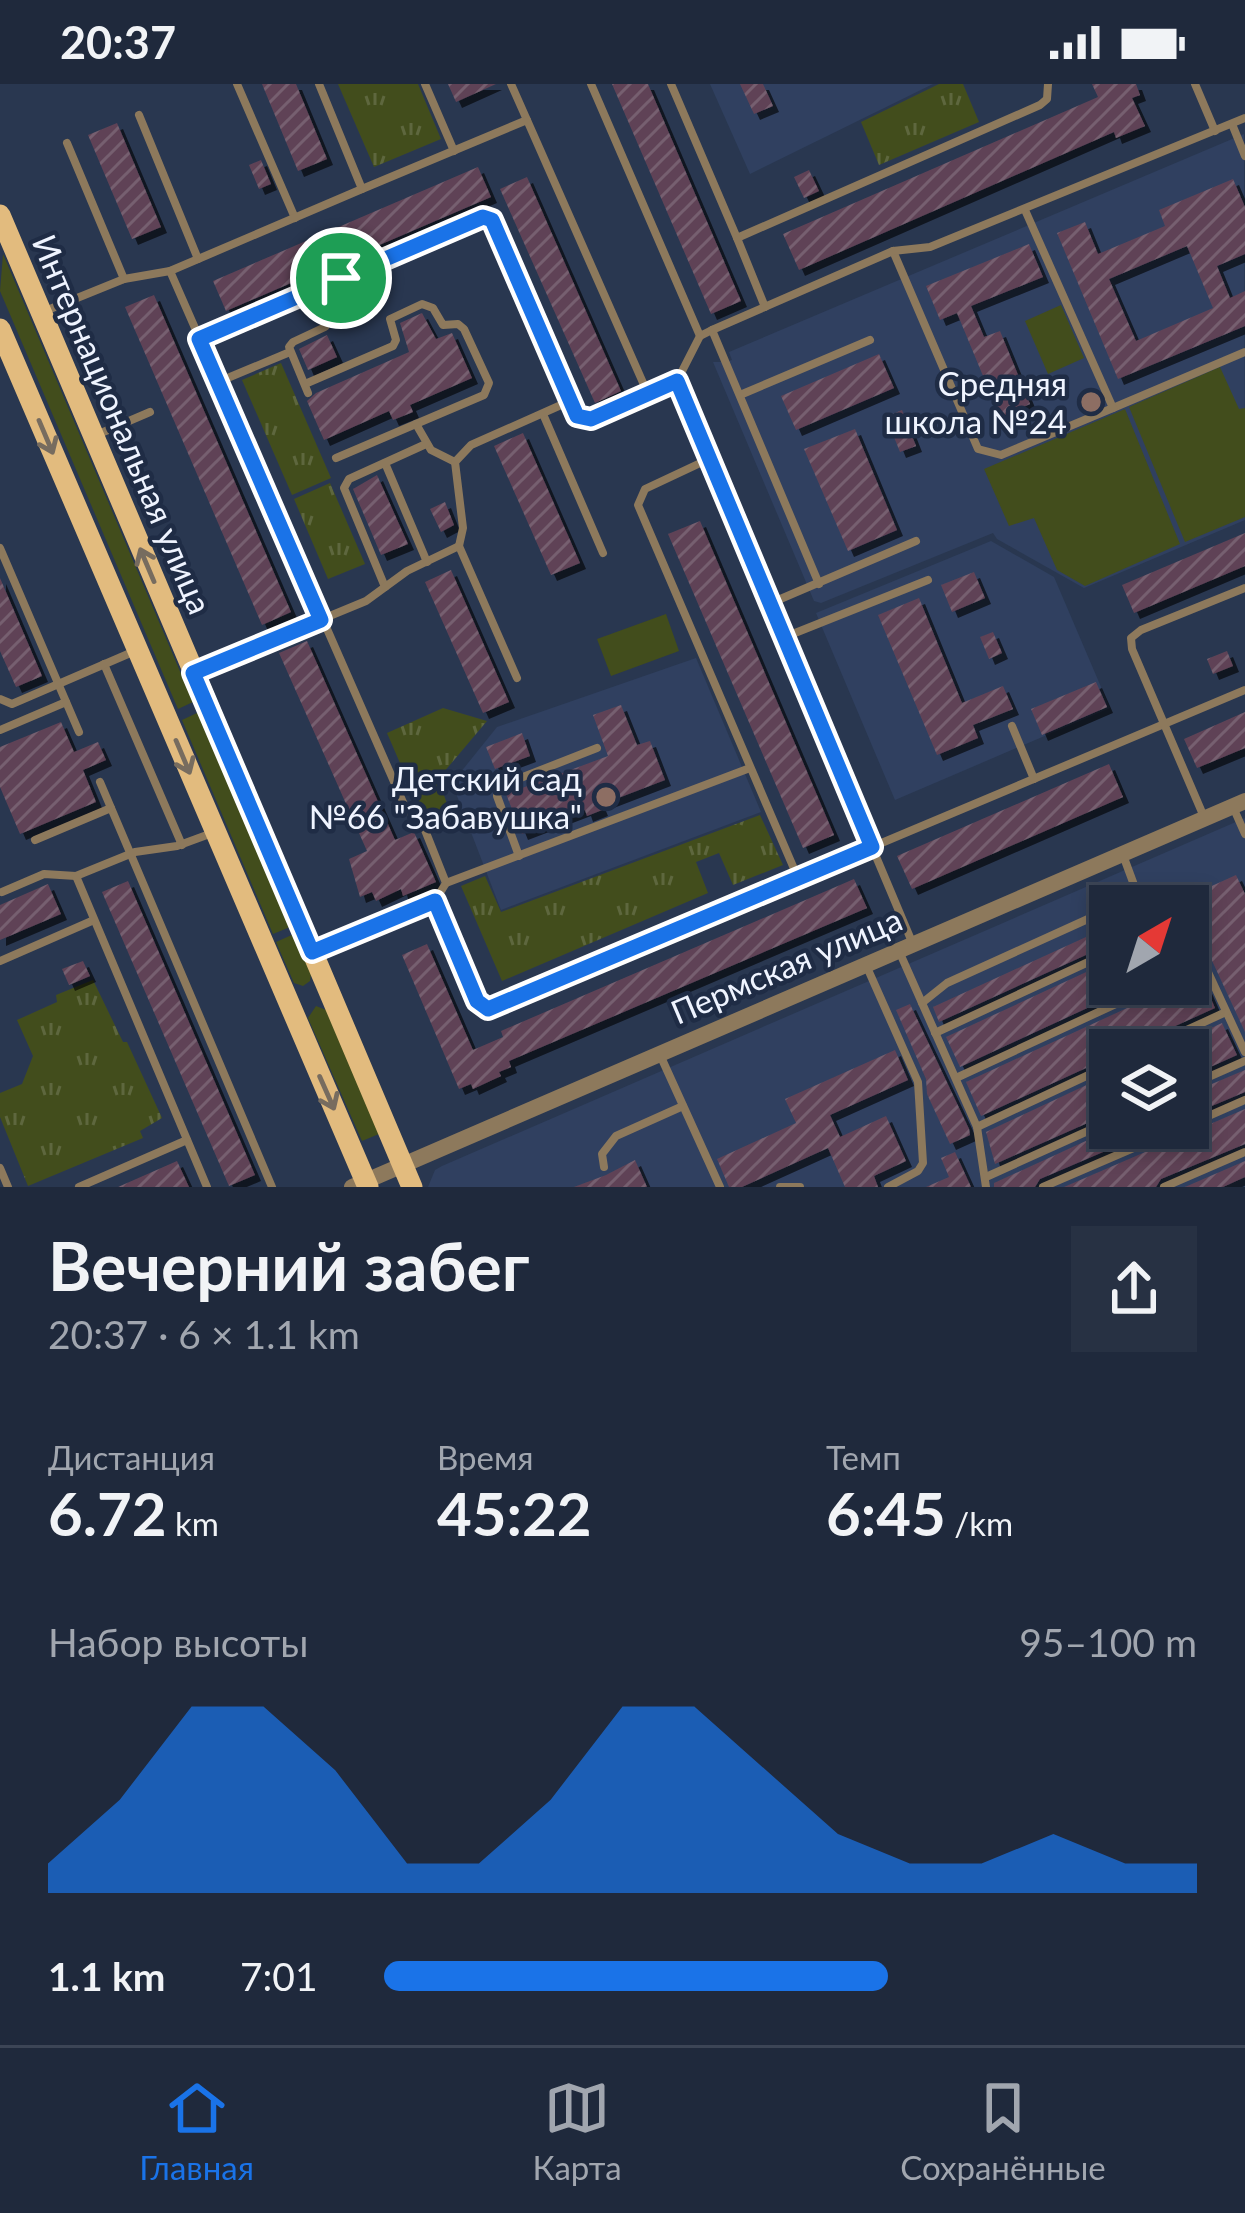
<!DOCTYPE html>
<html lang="ru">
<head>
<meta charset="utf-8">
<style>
  :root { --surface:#1f293c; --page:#273143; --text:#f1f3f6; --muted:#a1a6af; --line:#3c4556; --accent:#1a73e8 }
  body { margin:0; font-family:Lato,sans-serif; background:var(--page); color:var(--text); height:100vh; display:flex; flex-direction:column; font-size:45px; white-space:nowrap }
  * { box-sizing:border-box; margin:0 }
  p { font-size:39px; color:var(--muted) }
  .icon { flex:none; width:66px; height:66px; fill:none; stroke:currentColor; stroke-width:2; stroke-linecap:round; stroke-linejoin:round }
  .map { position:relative; height:1103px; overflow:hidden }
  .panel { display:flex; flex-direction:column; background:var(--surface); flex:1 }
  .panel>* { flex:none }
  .needle { width:78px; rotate:39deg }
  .tools { position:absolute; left:1089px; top:801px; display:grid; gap:24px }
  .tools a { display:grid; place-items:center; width:120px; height:120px; border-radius:0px; background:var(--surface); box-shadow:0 6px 18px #0003,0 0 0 3px var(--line); font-size:60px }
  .pin { position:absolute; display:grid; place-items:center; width:102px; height:102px; color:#fff; margin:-51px; border:6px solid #fff; border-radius:50%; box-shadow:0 3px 12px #0007 }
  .round { display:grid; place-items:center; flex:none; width:126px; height:126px; border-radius:0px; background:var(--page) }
  .headline { display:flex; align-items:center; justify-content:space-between; height:204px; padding:0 48px }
  h1 { font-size:66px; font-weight:700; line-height:90px }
  .figures { display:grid; grid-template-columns:repeat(3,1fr); gap:18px; height:204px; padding:12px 48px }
  .figures div { display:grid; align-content:center }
  .figures b { font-size:60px; font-weight:700 }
  .figures small { font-size:33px; font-weight:400 }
  .figures p { font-size:33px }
  .chart { height:336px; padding:24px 48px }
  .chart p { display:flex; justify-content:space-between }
  .chart svg { width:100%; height:216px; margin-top:12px; fill:var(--accent); opacity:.7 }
  ul { padding:0 48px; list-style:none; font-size:39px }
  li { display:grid; grid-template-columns:192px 144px 1fr; align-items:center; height:90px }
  li i { height:30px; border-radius:15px; background:var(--accent) }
  .status { display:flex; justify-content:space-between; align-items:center; height:84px; padding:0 60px; background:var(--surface); direction:ltr }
  .status svg { height:33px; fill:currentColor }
  .dock { display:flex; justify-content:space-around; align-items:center; height:168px; border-top:3px solid var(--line); background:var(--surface); font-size:33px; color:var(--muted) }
  .dock a { display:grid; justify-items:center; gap:6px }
  .dock .on { color:var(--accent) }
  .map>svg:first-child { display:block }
  .built { fill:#304060; fill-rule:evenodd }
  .green { fill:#424d1c }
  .park { fill:url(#park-tufts) }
  .building { fill:url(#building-hatch); fill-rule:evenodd; filter:url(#shadow) }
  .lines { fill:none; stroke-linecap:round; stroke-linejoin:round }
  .service { stroke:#8d795c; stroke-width:8 }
  .tertiary { stroke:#8d795c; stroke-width:16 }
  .primary { stroke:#e2bb7e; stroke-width:21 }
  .oneway { stroke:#776c5f }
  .route-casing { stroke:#fff; stroke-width:24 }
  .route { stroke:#1a73e8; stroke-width:15 }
  .education-dot { fill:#8d6e63; stroke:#1f2c45; stroke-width:4.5 }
  .labels { text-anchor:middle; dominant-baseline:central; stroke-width:9; stroke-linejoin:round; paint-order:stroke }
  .poi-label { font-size:33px; fill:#eff4ff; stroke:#1f2c45; text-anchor:end }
  .street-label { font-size:33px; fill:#eff4ff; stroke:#1f2c45 }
</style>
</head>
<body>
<div class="status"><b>20:37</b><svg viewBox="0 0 49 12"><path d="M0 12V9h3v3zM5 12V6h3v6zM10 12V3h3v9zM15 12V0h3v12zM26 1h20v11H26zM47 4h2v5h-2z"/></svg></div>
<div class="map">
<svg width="1245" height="1103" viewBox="0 0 1245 1103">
  <defs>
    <pattern id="park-tufts" width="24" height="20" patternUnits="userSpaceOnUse" patternTransform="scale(3)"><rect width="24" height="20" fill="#424d1c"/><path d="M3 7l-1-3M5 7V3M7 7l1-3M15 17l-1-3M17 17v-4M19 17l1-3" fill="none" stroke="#5e673e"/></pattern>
    <pattern id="building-hatch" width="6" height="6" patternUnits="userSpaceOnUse" patternTransform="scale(3)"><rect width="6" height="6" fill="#5f4356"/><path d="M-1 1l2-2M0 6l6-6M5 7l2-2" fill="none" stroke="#765f6f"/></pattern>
    <filter id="shadow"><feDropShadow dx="6" dy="6" stdDeviation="0" flood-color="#0009"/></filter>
  </defs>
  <rect width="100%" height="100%" fill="#293750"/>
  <g class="built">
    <path d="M710,0H933L750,90Z"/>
    <path d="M1244,50L1245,436L1084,504L997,455L993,449L821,519L814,517L713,278H726L732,276L729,268Z"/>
    <path d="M991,457L1054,493L1110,624L895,716L816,529Z"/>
    <path d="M696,574L761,728L501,826L452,699L497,643Z"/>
    <path d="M1245,734V1103H428L435,1086L442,1082ZM1110,822H1188V900H1110ZM1110,966H1188V1044H1110Z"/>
  </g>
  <g class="green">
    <path d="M3,170L193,618L178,625L0,207Z"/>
    <path d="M1061,221L1084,274L1048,290L1025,237Z"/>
    <path d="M1220,283L1239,325L1245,324V433L1185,458L1129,323Z"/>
    <path d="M1125,325L1180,460L1085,502L1057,486L1034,434L1009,442L984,385Z"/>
    <path d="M666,530L679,567L611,592L597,555Z"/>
    <path d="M199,628L290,843L273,850L182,636Z"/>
    <path d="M294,850L311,890L310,897L303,902L294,899L276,858Z"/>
    <path d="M316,922L326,926L379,1050L362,1057L308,934Z"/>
  </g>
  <g class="park">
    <path d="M338,0H418L441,55L374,83Z"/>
    <path d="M939,0H963L979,38L879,81L861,38Z"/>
    <path d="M281,279L331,394L292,411L242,296Z"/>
    <path d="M330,399L365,480L328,495L294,415Z"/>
    <path d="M443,624L487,637L438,695L449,725L430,733L422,730L387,649Z"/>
    <path d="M760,731L783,781L733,801L719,769L696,778L708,809L502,897L461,802L485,792L501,828Z"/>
    <path d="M93,896L123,958H127L162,1034L140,1047L143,1054L28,1102L0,1033V1009L22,1000L33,972L17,936L57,918L56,911Z"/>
  </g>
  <g class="building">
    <path d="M262,0H296L327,75L298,87Z"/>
    <path d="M448,0H496L456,18Z"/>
    <path d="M612,0H648L741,217L711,230Z"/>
    <path d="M740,0H763L773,22L754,30Z"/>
    <path d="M1092,0H1136L1140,11L1132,14L1145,42L1116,54L1114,48L799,186L783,150L1098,13Z"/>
    <path d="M117,39L161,143L132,155L88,51Z"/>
    <path d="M261,76L271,100L259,105L249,81Z"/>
    <path d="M478,83L491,113L226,227L213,197Z"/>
    <path d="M809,86L819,107L804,114L794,93Z"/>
    <path d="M527,93L621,307L595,319L500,105Z"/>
    <path d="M1233,95L1245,123V170L1217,182L1230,214L1245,207V242L1118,295L1057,149L1085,138L1098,170L1165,142L1159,126ZM1187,162L1213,224L1136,257L1109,195Z"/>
    <path d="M1029,160L1043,193L971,222L984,253L1000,247L1030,320L1000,333L957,229L940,236L926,202Z"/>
    <path d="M154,211L291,528L262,541L125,223Z"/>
    <path d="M422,229L436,255L452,249L472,294L410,321L413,328L393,336L389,327L324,356L307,317L316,309L409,268L400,239Z"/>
    <path d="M327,251L337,273L308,286L299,265Z"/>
    <path d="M879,270L894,304L796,346L781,312Z"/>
    <path d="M902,326L916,362L900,368L886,333Z"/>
    <path d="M855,345L897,446L848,467L804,365Z"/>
    <path d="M523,349L580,479L551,491L494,362Z"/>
    <path d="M377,391L408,460L381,471L353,405Z"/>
    <path d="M445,418L454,441L441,448L430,425Z"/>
    <path d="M700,437L834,751L803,764L668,450Z"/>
    <path d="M1245,449V482L1134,529L1122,501Z"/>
    <path d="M451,486L509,618L483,629L425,498Z"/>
    <path d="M974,488L985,514L952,528L941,501Z"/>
    <path d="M0,494L42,592L16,603L0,567Z"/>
    <path d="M919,514L962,619L1003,602L1013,625L973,641L978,654L937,671L878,531Z"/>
    <path d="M993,548L1002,569L989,575L980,553Z"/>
    <path d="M307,557L395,756L414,748L436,798L403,812L401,805L376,817L372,808L360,813L349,775L367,767L279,569Z"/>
    <path d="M1227,567L1233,582L1213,590L1207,575Z"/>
    <path d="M1096,598L1107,623L1042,651L1031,625Z"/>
    <path d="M621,621L637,661L650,657L665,696L600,721L602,726L587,732L585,726L522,750L506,710L608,672L593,631Z"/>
    <path d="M1245,628V664L1197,684L1184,655Z"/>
    <path d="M61,638L74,668L98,658L106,676L83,686L96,718L20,750L0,703V663Z"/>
    <path d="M522,649L530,672L495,685L486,663Z"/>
    <path d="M1109,680L1123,713L912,805L897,772Z"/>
    <path d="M1236,791L1245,810V948L1196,842L1188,837V822L1179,807L1190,802L1194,810Z"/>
    <path d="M854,795L867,824L509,977L511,983L499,988L501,992L473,1005L471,1000L459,1005L402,871L427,860L473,966L503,953L501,947Z"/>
    <path d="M128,797L255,1091L229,1102L102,808Z"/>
    <path d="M48,800L61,830L0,856V821Z"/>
    <path d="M1110,842V860L939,938L933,923Z"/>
    <path d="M83,877L90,892L69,901L62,885Z"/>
    <path d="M1110,877V900H1139L960,983L946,953Z"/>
    <path d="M1200,890L1215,924L1140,958L1135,966H1110V973L981,1032L966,998L1162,908L1167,900H1188V895Z"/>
    <path d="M910,920L969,1045L970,1051L950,1060L927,1010L926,995L896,926Z"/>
    <path d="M1222,939L1237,971L1188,993V966H1163Z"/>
    <path d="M895,966L908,996L830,1031L840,1053L886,1032L906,1077L874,1092L878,1103H845L828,1064L742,1103H729L717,1075L796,1039L785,1015Z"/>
    <path d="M1245,986V1008L1188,1032V1010Z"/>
    <path d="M1110,990V1029L995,1080L986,1048Z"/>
    <path d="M1245,1025V1060L1161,1095L1156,1103H1064Z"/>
    <path d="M1114,1044H1159L1040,1095L1035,1103H994V1099Z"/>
    <path d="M955,1068L971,1103H926L949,1093L941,1074Z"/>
    <path d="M635,1076L647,1103H574L606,1091Z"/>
    <path d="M177,1077L189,1103H118Z"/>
    <path d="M1245,1077V1093L1223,1103H1185Z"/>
  </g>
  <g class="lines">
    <g class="service">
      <path d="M237,0L295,134"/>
      <path d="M425,0L454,67"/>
      <path d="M511,0L527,36"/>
      <path d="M591,0L700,252"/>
      <path d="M671,0L737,154L1040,21L1047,15L1048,0"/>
      <path d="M1195,0L1215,47"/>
      <path d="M139,31L198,175"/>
      <path d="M1232,40L1245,72"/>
      <path d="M67,59L124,195"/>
      <path d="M362,105L527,36L648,310"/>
      <path d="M1025,126L1113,324L1245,268"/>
      <path d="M737,154L765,223"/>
      <path d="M893,167L978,365L1001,371L1113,324"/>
      <path d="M170,187L406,725L423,741L446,799L435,817L314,868"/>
      <path d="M45,227L124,195L170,187L362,105L319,0"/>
      <path d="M712,246L819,500"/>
      <path d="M199,255L483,133L492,136L570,317"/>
      <path d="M677,297L872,763L1245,606"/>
      <path d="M218,298L290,268"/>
      <path d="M305,300L393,262L396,256L390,235L422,220L433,224L443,241L458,240L464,245L489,299L484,311L336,374"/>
      <path d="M308,309L289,263L293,258L325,243"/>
      <path d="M740,311L870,256"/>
      <path d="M543,330L603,469"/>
      <path d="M416,340L431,366L455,378"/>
      <path d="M94,352L150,328"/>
      <path d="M711,374L645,405L638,421L798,794"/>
      <path d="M385,379L427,478"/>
      <path d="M459,462L517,594"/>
      <path d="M0,464L79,648"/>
      <path d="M385,503L344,404L349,395L426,360"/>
      <path d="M771,519L916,457"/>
      <path d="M785,553L928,496"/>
      <path d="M104,580L182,761"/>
      <path d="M194,588L366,517L407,487L459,462L463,444L455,378L471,361L570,317L577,332L591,335L677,297L700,252L712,246L893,167L930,163L1245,34"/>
      <path d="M0,615L12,620L135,567"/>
      <path d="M1012,642L1034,695"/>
      <path d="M0,646L66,618"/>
      <path d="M100,698L272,1103"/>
      <path d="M1233,723L1245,750"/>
      <path d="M1204,733L1132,565L1131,554L1141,546L1245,504"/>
      <path d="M35,756L111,724"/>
      <path d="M519,772L497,712L500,702L597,664"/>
      <path d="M446,799L750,684"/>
      <path d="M2,808L44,790L76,792"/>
      <path d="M1172,811L1177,822"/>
      <path d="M435,817L477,917L488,925L872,763L912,858"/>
      <path d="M1117,822L1137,809L1123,771"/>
      <path d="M1188,845L1245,968"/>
      <path d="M899,867L977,1043L986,1103"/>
      <path d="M0,877L94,836"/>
      <path d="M866,881L918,998L923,1079L918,1087L888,1103"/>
      <path d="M1188,887L1204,879"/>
      <path d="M922,919L947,899L1110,825"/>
      <path d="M935,949L1110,868"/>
      <path d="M1143,966L1226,928"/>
      <path d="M661,973L720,1103"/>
      <path d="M956,994L1159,900"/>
      <path d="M1188,1002L1245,977"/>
      <path d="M1188,1041L1245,1016"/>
      <path d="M977,1043L1110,981"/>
      <path d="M604,1083L602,1070L616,1052L683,1022"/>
      <path d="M0,1084L8,1103"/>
      <path d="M986,1093L1110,1037"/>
      <path d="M79,1103L187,1056"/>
      <path d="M207,1103L76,792L135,768L177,762L215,748"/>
      <path d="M780,1103H800"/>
      <path d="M1043,1103L1180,1044"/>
      <path d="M1164,1103L1245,1068"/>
    </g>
    <path class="tertiary" d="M352,1103L1245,717"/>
    <g class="primary">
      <path d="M0,131L412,1103"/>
      <path d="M0,245L368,1103"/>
    </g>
  </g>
  <defs><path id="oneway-shaft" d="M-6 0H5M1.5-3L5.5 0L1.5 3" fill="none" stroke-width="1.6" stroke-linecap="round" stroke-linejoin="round" transform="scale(3)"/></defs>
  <g class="oneway">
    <use href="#oneway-shaft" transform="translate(46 353) rotate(67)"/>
    <use href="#oneway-shaft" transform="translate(147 481) rotate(-113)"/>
    <use href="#oneway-shaft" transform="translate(183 673) rotate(67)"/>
    <use href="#oneway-shaft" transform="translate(327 1009) rotate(66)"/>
  </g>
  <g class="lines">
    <defs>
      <path id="route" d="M483,133L492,136L577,332L591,335L677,297L872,763L488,925L477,917L435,817L312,868L193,589L321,536L199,255Z"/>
    </defs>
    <use href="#route" class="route-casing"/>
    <use href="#route" class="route"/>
  </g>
  <g class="education-dot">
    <circle cx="1091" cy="318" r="12"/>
    <circle cx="606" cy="713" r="12"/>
  </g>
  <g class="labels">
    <g class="poi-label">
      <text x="1067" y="299">Средняя<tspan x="1067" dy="38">школа №24</tspan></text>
      <text x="582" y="694">Детский сад<tspan x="582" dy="38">№66 "Забавушка"</tspan></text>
    </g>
    <g class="street-label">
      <text transform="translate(123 340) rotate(67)">Интернациональная улица</text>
      <text transform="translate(786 881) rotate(-23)">Пермская улица</text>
    </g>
  </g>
</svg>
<div class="tools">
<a><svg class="needle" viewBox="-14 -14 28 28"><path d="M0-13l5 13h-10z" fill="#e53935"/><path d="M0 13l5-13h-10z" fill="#a1a6af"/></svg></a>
<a><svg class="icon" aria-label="layers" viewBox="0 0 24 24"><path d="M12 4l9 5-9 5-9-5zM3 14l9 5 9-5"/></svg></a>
</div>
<div class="pin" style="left:341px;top:194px;background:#1e9e55"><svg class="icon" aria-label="arrive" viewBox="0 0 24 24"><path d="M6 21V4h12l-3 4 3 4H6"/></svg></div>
</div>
<section class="panel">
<div class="headline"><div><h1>Вечерний забег</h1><p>20:37 · 6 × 1.1 km</p></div><a class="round"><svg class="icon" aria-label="share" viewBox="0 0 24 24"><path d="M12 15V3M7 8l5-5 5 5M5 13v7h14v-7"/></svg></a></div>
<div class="figures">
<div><p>Дистанция</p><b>6.72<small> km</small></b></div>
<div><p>Время</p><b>45:22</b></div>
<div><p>Темп</p><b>6:45<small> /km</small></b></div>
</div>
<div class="chart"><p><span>Набор высоты</span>95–100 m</p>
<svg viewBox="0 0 160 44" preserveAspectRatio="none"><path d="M0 44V38L10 25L20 6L30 6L40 19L50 38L60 38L70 25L80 6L90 6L100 19L110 32L120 38L130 38L140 32L150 38L160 38V44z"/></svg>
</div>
<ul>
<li><b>1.1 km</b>7:01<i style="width:62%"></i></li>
</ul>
</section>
<nav class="dock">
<a class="on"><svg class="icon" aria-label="home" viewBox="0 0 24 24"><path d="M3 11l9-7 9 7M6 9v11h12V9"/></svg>Главная</a>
<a><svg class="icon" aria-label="map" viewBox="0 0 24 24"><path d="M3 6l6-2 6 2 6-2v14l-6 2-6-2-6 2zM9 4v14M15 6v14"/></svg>Карта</a>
<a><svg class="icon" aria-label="saved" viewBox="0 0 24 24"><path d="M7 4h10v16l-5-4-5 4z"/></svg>Сохранённые</a>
</nav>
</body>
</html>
